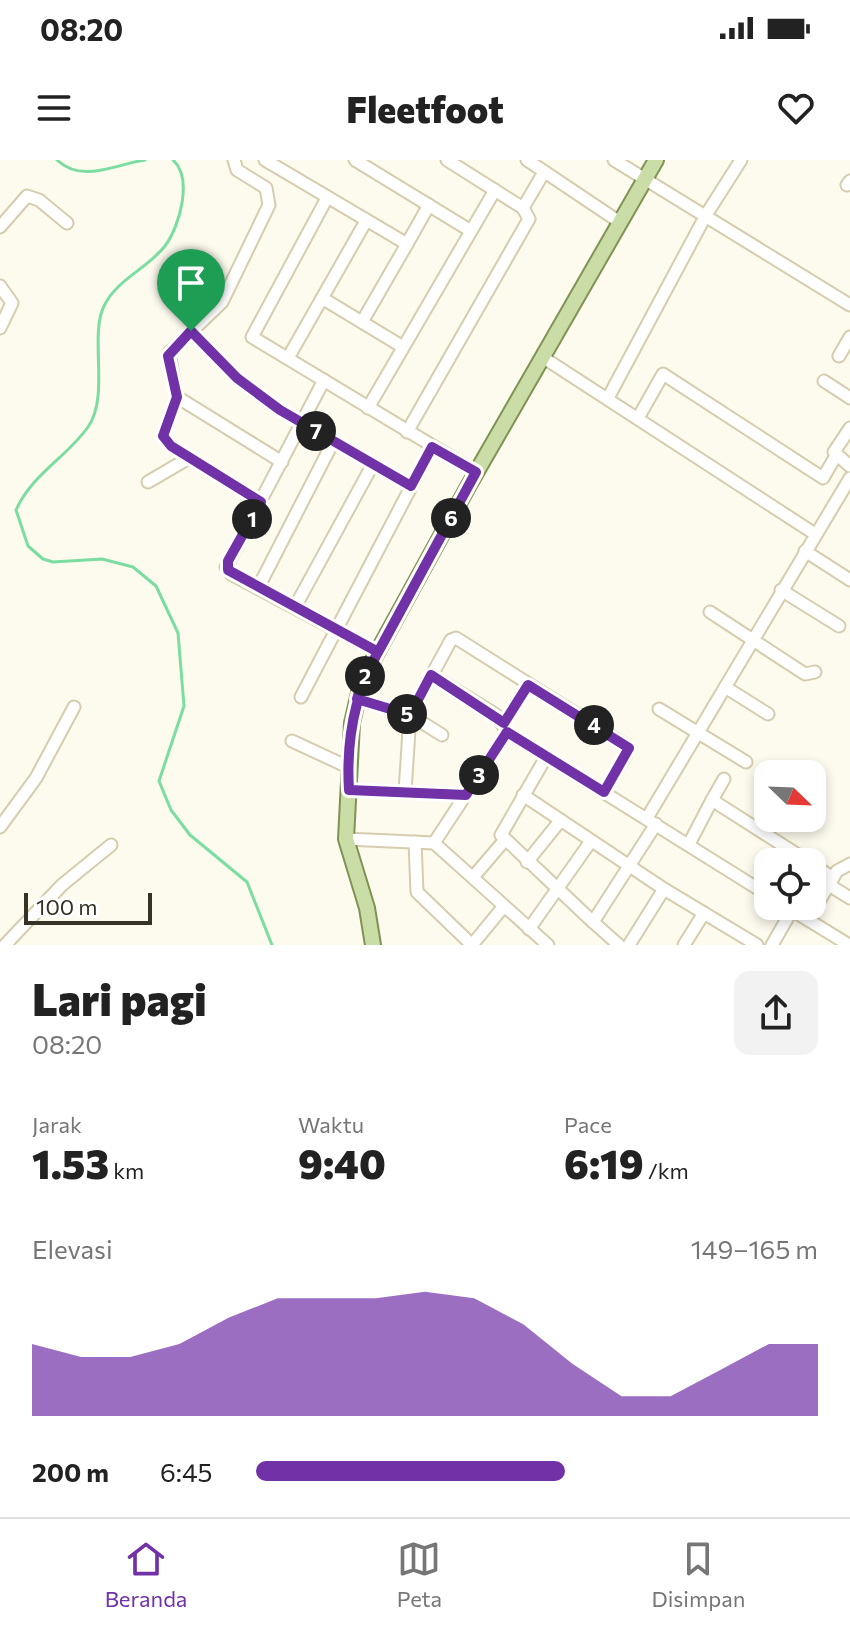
<!DOCTYPE html>
<html lang="id">
<head>
<meta charset="utf-8">
<style>
  :root { --surface:#fff; --page:#f2f2f2; --text:#222; --muted:#767676; --line:#e0e0e0; --accent:#7132a8 }
  body { margin:0; font-family:Commissioner,sans-serif; background:var(--page); color:var(--text); height:100vh; display:flex; flex-direction:column; font-size:30px; white-space:nowrap }
  * { box-sizing:border-box; margin:0 }
  p { font-size:26px; color:var(--muted) }
  .icon { flex:none; width:44px; height:44px; fill:none; stroke:currentColor; stroke-width:2; stroke-linecap:round; stroke-linejoin:round }
  .map { position:relative; height:785px; overflow:hidden }
  .side { display:flex; flex-direction:column; background:var(--surface); flex:1 }
  .side>* { flex:none }
  .needle { width:52px; rotate:113deg }
  .tools { position:absolute; left:754px; top:600px; display:grid; gap:16px }
  .tools a { display:grid; place-items:center; width:72px; height:72px; border-radius:16px; background:var(--surface); box-shadow:0 4px 12px #0003; font-size:40px }
  .scale { position:absolute; left:24px; bottom:20px; width:128px; box-sizing:border-box; padding-left:8px; border:4px solid #363226; border-top:0; font-size:22px; line-height:28px; white-space:nowrap; color:#363226; -webkit-text-stroke:6px #fff; paint-order:stroke }
  .pin { position:absolute; display:grid; place-items:center; width:68px; height:68px; color:#fff; margin:-82px -34px; border-radius:50% 50% 50% 0; rotate:-45deg; box-shadow:0 0 8px #0007 }
  .pin .icon { rotate:45deg }
  .km { position:absolute; width:40px; height:40px; margin:-20px; border-radius:50%; background:#222; color:#fff; font-size:22px; line-height:40px; text-align:center }
  .round { display:grid; place-items:center; flex:none; width:84px; height:84px; border-radius:16px; background:var(--page) }
  .overview { display:flex; align-items:center; justify-content:space-between; height:136px; padding:0 32px }
  h1 { font-size:44px; font-weight:800; line-height:60px }
  .metrics { display:grid; grid-template-columns:repeat(3,1fr); gap:12px; height:136px; padding:8px 32px }
  .metrics div { display:grid; align-content:center }
  .metrics b { font-size:40px; font-weight:800 }
  .metrics small { font-size:22px; font-weight:400 }
  .metrics p { font-size:22px }
  .chart { height:224px; padding:16px 32px }
  .chart p { display:flex; justify-content:space-between }
  .chart svg { width:100%; height:144px; margin-top:8px; fill:var(--accent); opacity:.7 }
  ul { padding:0 32px; list-style:none; font-size:26px }
  li { display:grid; grid-template-columns:128px 96px 1fr; align-items:center; height:60px }
  li i { height:20px; border-radius:10px; background:var(--accent) }
  .status { display:flex; justify-content:space-between; align-items:center; height:56px; padding:0 40px; background:var(--surface); direction:ltr }
  .status svg { height:22px; fill:currentColor }
  header { display:flex; justify-content:space-between; align-items:center; height:104px; padding:0 32px; background:var(--surface); font-size:36px; font-weight:800 }
  .tab-bar { display:flex; justify-content:space-around; align-items:center; height:112px; border-top:2px solid var(--line); background:var(--surface); font-size:22px; color:var(--muted) }
  .tab-bar a { display:grid; justify-items:center; gap:4px }
  .tab-bar .current { color:var(--accent) }
  .map>svg:first-child { display:block }
  .lines { fill:none; stroke-linecap:round; stroke-linejoin:round }
  .stream { stroke:#7bdda1; stroke-width:3 }
  .minor-casing { stroke:#d5cdae; stroke-width:15 }
  .major-casing { stroke:#7f9354; stroke-width:18 }
  .minor { stroke:#fff; stroke-width:11 }
  .major { stroke:#cadda7; stroke-width:14 }
  .route-casing { stroke:#fff; stroke-width:16 }
  .route { stroke:#7132a8; stroke-width:10 }
</style>
</head>
<body>
<div class="status"><b>08:20</b><svg viewBox="0 0 49 12"><path d="M0 12V9h3v3zM5 12V6h3v6zM10 12V3h3v9zM15 12V0h3v12zM26 1h20v11H26zM47 4h2v5h-2z"/></svg></div>
<header><svg class="icon" aria-label="menu" viewBox="0 0 24 24"><path d="M4 6h16M4 12h16M4 18h16"/></svg>Fleetfoot<svg class="icon" aria-label="heart" viewBox="0 0 24 24"><path d="M12 20l-8-8c-3-5 5-10 8-4 3-6 11-1 8 4z"/></svg></header>
<div class="map">
<svg width="850" height="785" viewBox="0 0 850 785">
  <rect width="100%" height="100%" fill="#fdfaee"/>
  <g class="lines">
    <g class="stream">
      <path d="M57,0C82,24 116,4 145,0"/>
      <path d="M173,0C193,18 180,66 165,86C147,109 117,119 104,146C89,176 110,236 88,267C66,298 32,314 16,350L28,386L43,399L53,402L102,399L133,407L156,426L178,473L184,546L159,621L171,650L190,675L247,722L272,785"/>
    </g>
    <defs>
      <g id="minor">
        <path d="M234,0L237,10L266,28L269,45L222,142L169,193L177,237L163,276L171,286L261,342"/>
        <path d="M265,0L407,84L429,45"/>
        <path d="M355,0L471,71"/>
        <path d="M527,0L621,63"/>
        <path d="M614,0L850,145"/>
        <path d="M847,25L850,21"/>
        <path d="M327,38L252,177L476,312"/>
        <path d="M523,48L544,12"/>
        <path d="M0,67L27,36L39,40L67,63"/>
        <path d="M0,126L12,143L0,168"/>
        <path d="M322,138L403,187"/>
        <path d="M362,162L407,84"/>
        <path d="M191,171L237,218L280,250L411,326"/>
        <path d="M839,196L850,177"/>
        <path d="M288,198L366,61"/>
        <path d="M544,198L815,374"/>
        <path d="M324,220L226,407L231,414L378,492"/>
        <path d="M824,221L850,238"/>
        <path d="M177,237L282,302"/>
        <path d="M608,238L706,55L741,0"/>
        <path d="M368,248L495,30"/>
        <path d="M638,258L663,214L823,318L834,299"/>
        <path d="M850,268L834,292L850,306"/>
        <path d="M407,272L529,59L523,48L447,0"/>
        <path d="M148,322L189,298"/>
        <path d="M805,391L850,420"/>
        <path d="M258,428L333,282"/>
        <path d="M781,430L839,466"/>
        <path d="M295,447L373,304"/>
        <path d="M710,452L805,514L815,512"/>
        <path d="M431,515L496,555L507,572"/>
        <path d="M725,527L768,554"/>
        <path d="M301,537L432,287"/>
        <path d="M357,539L410,555L442,575"/>
        <path d="M659,549L746,602"/>
        <path d="M504,563L528,525"/>
        <path d="M292,581L348,607"/>
        <path d="M546,597L501,675L593,762"/>
        <path d="M349,630L466,635"/>
        <path d="M405,632L410,555L451,480L456,478L627,586L626,595L604,632"/>
        <path d="M523,635L664,729L757,785"/>
        <path d="M712,640L724,619"/>
        <path d="M647,658L850,318"/>
        <path d="M0,667L36,618L74,547"/>
        <path d="M346,679L434,683L548,785"/>
        <path d="M415,682L417,732L472,785L504,746"/>
        <path d="M434,683L507,572L768,735"/>
        <path d="M689,684L712,640L809,702"/>
        <path d="M527,702L560,661"/>
        <path d="M812,704L833,718"/>
        <path d="M474,716L504,681"/>
        <path d="M829,725L850,738"/>
        <path d="M792,750L849,785"/>
        <path d="M808,760L837,711L850,704"/>
        <path d="M529,769L591,681"/>
        <path d="M5,785L62,725L111,685"/>
        <path d="M619,785L593,762L656,664"/>
        <path d="M629,785L664,729"/>
        <path d="M684,785L704,753"/>
        <path d="M772,785L792,750L785,746"/>
      </g>
      <path id="major" d="M373,785L367,748L346,679L352,563L362,520L469,325L656,0"/>
    </defs>
    <use href="#minor" class="minor-casing"/>
    <use href="#major" class="major-casing"/>
    <use href="#minor" class="minor"/>
    <use href="#major" class="major"/>
  </g>
  <g class="lines">
    <defs>
      <path id="route" d="M191,171L168,196L177,237L163,276L171,286L261,342L228,401V410L378,492C354,535 346,581 349,630L466,635L507,572L604,632L629,588L528,525L504,563L431,515L410,555L357,539C362,519 372,503 382,485L476,312L432,287L411,326L280,250L237,218L191,171"/>
    </defs>
    <use href="#route" class="route-casing"/>
    <use href="#route" class="route"/>
  </g>
</svg>
<div class="tools">
<a><svg class="needle" viewBox="-14 -14 28 28"><path d="M0-13l5 13h-10z" fill="#e53935"/><path d="M0 13l5-13h-10z" fill="#767676"/></svg></a>
<a><svg class="icon" aria-label="locate" viewBox="0 0 24 24"><circle cx="12" cy="12" r="6"/><path d="M12 2v4M12 18v4M2 12h4M18 12h4"/></svg></a>
</div>
<div class="scale">100 m</div>
<div class="pin" style="left:191px;top:171px;background:#1e9e55"><svg class="icon" aria-label="arrive" viewBox="0 0 24 24"><path d="M6 21V4h12l-3 4 3 4H6"/></svg></div>
<b class="km" style="left:252px;top:359px">1</b>
<b class="km" style="left:365px;top:516px">2</b>
<b class="km" style="left:479px;top:615px">3</b>
<b class="km" style="left:594px;top:565px">4</b>
<b class="km" style="left:407px;top:554px">5</b>
<b class="km" style="left:451px;top:358px">6</b>
<b class="km" style="left:316px;top:271px">7</b>
</div>
<section class="side">
<div class="overview"><div><h1>Lari pagi</h1><p>08:20</p></div><a class="round"><svg class="icon" aria-label="share" viewBox="0 0 24 24"><path d="M12 15V3M7 8l5-5 5 5M5 13v7h14v-7"/></svg></a></div>
<div class="metrics">
<div><p>Jarak</p><b>1.53<small> km</small></b></div>
<div><p>Waktu</p><b>9:40</b></div>
<div><p>Pace</p><b>6:19<small> /km</small></b></div>
</div>
<div class="chart"><p><span>Elevasi</span>149–165 m</p>
<svg viewBox="0 0 160 44" preserveAspectRatio="none"><path d="M0 44V22L10 26L20 26L30 22L40 14L50 8L60 8L70 8L80 6L90 8L100 16L110 28L120 38L130 38L140 30L150 22L160 22V44z"/></svg>
</div>
<ul>
<li><b>200 m</b>6:45<i style="width:55%"></i></li>
</ul>
</section>
<nav class="tab-bar">
<a class="current"><svg class="icon" aria-label="home" viewBox="0 0 24 24"><path d="M3 11l9-7 9 7M6 9v11h12V9"/></svg>Beranda</a>
<a><svg class="icon" aria-label="map" viewBox="0 0 24 24"><path d="M3 6l6-2 6 2 6-2v14l-6 2-6-2-6 2zM9 4v14M15 6v14"/></svg>Peta</a>
<a><svg class="icon" aria-label="saved" viewBox="0 0 24 24"><path d="M7 4h10v16l-5-4-5 4z"/></svg>Disimpan</a>
</nav>
</body>
</html>
